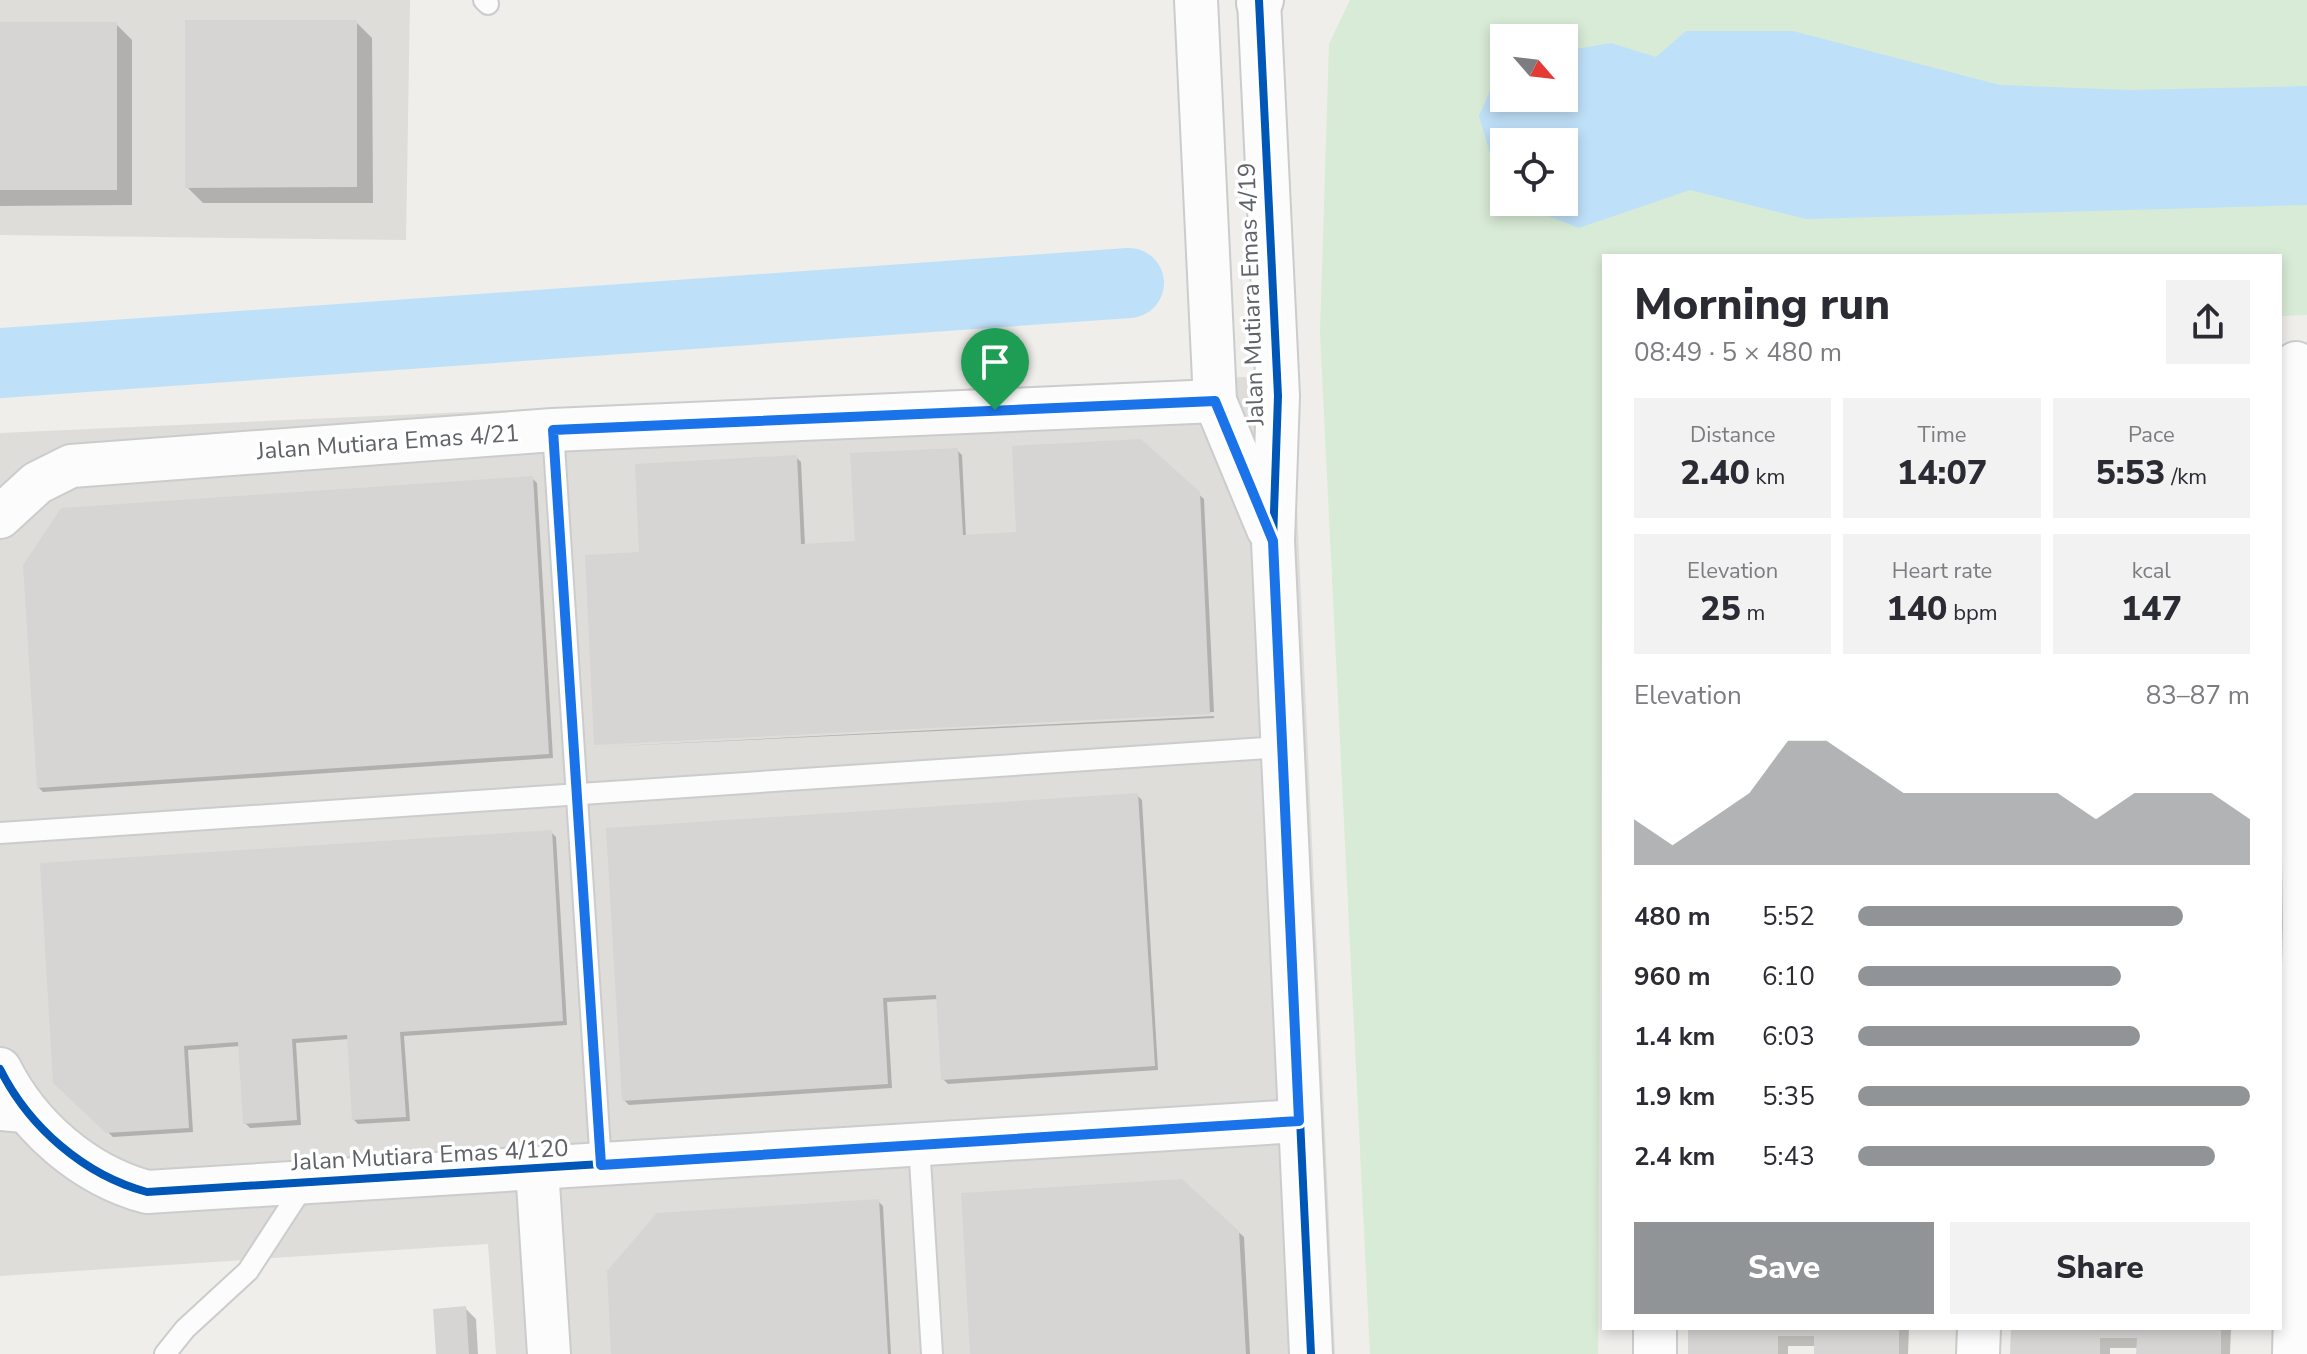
<!DOCTYPE html>
<html lang="en">
<head>
<meta charset="utf-8">
<style>
  :root { --surface:#fff; --page:#f2f2f3; --text:#2b2b33; --muted:#7c7c81; --accent:#919496 }
  body { margin:0; font-family:"Nunito Sans",sans-serif; background:var(--page); color:var(--text); height:100vh; display:flex; flex-direction:column; font-size:30px; white-space:nowrap }
  * { box-sizing:border-box; margin:0 }
  p { font-size:26px; color:var(--muted) }
  .icon { flex:none; width:44px; height:44px; fill:none; stroke:currentColor; stroke-width:2; stroke-linecap:round; stroke-linejoin:round }
  .map { position:relative; flex:1; overflow:hidden }
  .drawer { position:absolute; left:1602px; top:254px; width:680px; height:1076px; display:flex; flex-direction:column; background:var(--surface); border-radius:0px; box-shadow:0 4px 12px #0003 }
  .drawer>* { flex:none }
  .needle { width:52px; rotate:118deg }
  .controls { position:absolute; left:1490px; top:24px; display:grid; gap:16px }
  .controls a { display:grid; place-items:center; width:88px; height:88px; border-radius:0px; background:var(--surface); box-shadow:0 4px 12px #0003; font-size:40px }
  .pin { position:absolute; display:grid; place-items:center; width:68px; height:68px; color:#fff; margin:-82px -34px; border-radius:50% 50% 50% 0; rotate:-45deg; box-shadow:0 0 8px #0007 }
  .pin .icon { rotate:45deg }
  .round { display:grid; place-items:center; flex:none; width:84px; height:84px; border-radius:0px; background:var(--page) }
  .headline { display:flex; align-items:center; justify-content:space-between; height:136px; padding:0 32px }
  h1 { font-size:44px; font-weight:800; line-height:60px }
  .stats { display:grid; grid-template-columns:repeat(3,1fr); gap:12px; height:136px; padding:8px 32px }
  .stats div { display:grid; align-content:center; border-radius:0px; background:var(--page); text-align:center }
  .stats b { font-size:34px; font-weight:800 }
  .stats small { font-size:22px; font-weight:400 }
  .stats p { font-size:22px }
  .chart { height:224px; padding:16px 32px }
  .chart p { display:flex; justify-content:space-between }
  .chart svg { width:100%; height:144px; margin-top:8px; fill:var(--accent); opacity:.7 }
  .button { display:flex; gap:16px; margin-top:auto; padding:16px 32px }
  .button a { flex:1; height:92px; border-radius:0px; background:var(--accent); color:#fff; font-size:32px; font-weight:800; line-height:92px; text-align:center }
  .button a+a { background:var(--page); color:var(--text) }
  ul { padding:0 32px; list-style:none; font-size:26px }
  li { display:grid; grid-template-columns:128px 96px 1fr; align-items:center; height:60px }
  li i { height:20px; border-radius:10px; background:var(--accent) }
  .map>svg:first-child { display:block }
  .industrial { fill:#dfddda }
  .green { fill:#d8ebd6; fill-rule:evenodd }
  .water { fill:#bfe0f9 }
  .shadow { fill:#0003 }
  .lines { fill:none; stroke-linecap:round; stroke-linejoin:round }
  .river { stroke:#bfe0f9; stroke-width:70 }
  .building { fill:#d6d5d3 }
  .lane-casing { stroke:#cbcccc; stroke-width:24 }
  .street-casing { stroke:#cbcccc; stroke-width:46 }
  .secondary-casing { stroke:#cacacb; stroke-width:48 }
  .lane { stroke:#fdfcfc; stroke-width:20 }
  .street { stroke:#fdfcfc; stroke-width:42 }
  .secondary { stroke:#fdfcfc; stroke-width:44 }
  .cycleway-casing { stroke:#fff; stroke-width:13 }
  .cycleway { stroke:#0057b8; stroke-width:8 }
  .route-casing { stroke:#fff; stroke-width:16 }
  .route { stroke:#1a73e8; stroke-width:10 }
  .labels { text-anchor:middle; dominant-baseline:central; stroke-width:7; stroke-linejoin:round; paint-order:stroke }
  .street-label { font-size:24px; fill:#5f6368; stroke:#fff }
</style>
</head>
<body>
<div class="map">
<svg width="2307" height="1354" viewBox="0 0 2307 1354">
  <rect width="100%" height="100%" fill="#efeeea"/>
  <g class="industrial">
    <path d="M0,0H410L406,240L0,235Z"/>
    <path d="M1291,375L1335,1354H496L488,1244L0,1276V433Z"/>
  </g>
  <path class="green" d="M1350,0H2307V315L2280,316V256H1604L1598,1354H1370L1320,333L1329,44ZM1504,38H1564V98H1504ZM1504,142H1564V202H1504Z"/>
  <path class="water" d="M1686,31H1793L2000,85L2130,90L2307,86V205L1806,219L1690,190L1579,228L1514,202H1564V142H1504L1503,198L1479,116L1502,63L1504,98H1564V51L1611,43L1656,57Z"/>
  <g class="shadow">
    <path d="M356,22L372,38L373,203H203L187,187Z"/>
    <path d="M116,24L132,40V205L0,206V25Z"/>
    <path d="M1140,441L1204,499L1214,712L596,744L641,554L796,457L801,462L805,545L857,542L957,450L962,455L966,537L1018,534Z"/>
    <path d="M532,478L537,483L553,758L43,792L38,787Z"/>
    <path d="M1214,716V718L598,747Z"/>
    <path d="M1137,795L1142,800L1158,1070L948,1084L943,1079L938,999L887,1002L892,1088L629,1105L624,1100Z"/>
    <path d="M551,832L556,837L567,1025L404,1036L410,1121L358,1124L354,1120L349,1039L296,1043L301,1125L250,1128L245,1123L240,1046L188,1050L193,1132L113,1137L55,1082Z"/>
    <path d="M1182,1181L1244,1237L1250,1354H972Z"/>
    <path d="M878,1201L883,1206L891,1354H613Z"/>
    <path d="M465,1308L476,1319L478,1354H438Z"/>
    <path d="M1690,1328H1909L1908,1354H1816V1346H1788V1354H1690Z"/>
    <path d="M2013,1328H2231L2230,1354H2138V1348H2110V1354H2013Z"/>
  </g>
  <g class="lines">
    <path class="river" d="M0,363L1129,283"/>
  </g>
  <g class="building">
    <path d="M185,20H357V187L185,188Z"/>
    <rect x="0" y="22" width="117" height="168"/>
    <path d="M1141,439L1200,492L1210,714L594,745L585,555L639,552L635,464L797,455L801,544L855,541L850,453L958,448L963,535L1016,532L1012,446Z"/>
    <path d="M533,476L549,754L37,788L23,565L61,508Z"/>
    <path d="M1138,793L1155,1066L941,1080L936,995L883,998L888,1084L622,1101L606,828Z"/>
    <path d="M552,830L563,1021L400,1032L406,1117L352,1120L347,1035L292,1039L297,1120L243,1124L238,1042L184,1046L189,1128L106,1133L53,1083L40,863Z"/>
    <path d="M1182,1179L1239,1231L1246,1354H970L961,1193Z"/>
    <path d="M879,1199L888,1354H611L607,1271L657,1213Z"/>
    <path d="M466,1306L469,1354H436L433,1309Z"/>
    <path d="M1688,1328H1899V1354H1814V1336H1778V1354H1688Z"/>
    <path d="M2011,1328H2221V1354H2136L2137,1338H2100V1354H2010Z"/>
  </g>
  <g class="lines">
    <defs>
      <g id="lane">
        <path d="M484,0L488,4"/>
        <path d="M553,430L601,1165"/>
        <path d="M0,833L1281,747"/>
        <path d="M0,1120L34,1123"/>
        <path d="M919,1144L932,1354"/>
        <path d="M165,1354L185,1329L248,1271L306,1182"/>
      </g>
      <g id="street">
        <path d="M1196,0L1215,401L1268,529"/>
        <path d="M1259,0L1278,396L1273,541L1311,1354"/>
        <path d="M0,517L37,483L71,466L553,430L1215,401"/>
        <path d="M0,1069C29,1127 84,1175 147,1192L1299,1121"/>
        <path d="M537,1168L549,1354"/>
        <path d="M1655,1354V1328"/>
        <path d="M1978,1354L1979,1328"/>
        <path d="M2294,1354L2304,925L2296,363"/>
      </g>
      <path id="secondary" d="M1259,3L1261,0"/>
    </defs>
    <use href="#lane" class="lane-casing"/>
    <use href="#street" class="street-casing"/>
    <use href="#secondary" class="secondary-casing"/>
    <use href="#lane" class="lane"/>
    <use href="#street" class="street"/>
    <use href="#secondary" class="secondary"/>
    <defs>
      <g id="cycleway">
        <path d="M1259,0L1278,396L1273,541L1311,1354"/>
        <path d="M0,1069C29,1127 84,1175 147,1192L1299,1121"/>
      </g>
    </defs>
    <use href="#cycleway" class="cycleway-casing"/>
    <use href="#cycleway" class="cycleway"/>
  </g>
  <g class="lines">
    <defs>
      <path id="route" d="M1215,401L1273,541L1299,1121L601,1165L553,430Z"/>
    </defs>
    <use href="#route" class="route-casing"/>
    <use href="#route" class="route"/>
  </g>
  <g class="labels">
    <g class="street-label">
      <text transform="translate(1251 294) rotate(-92)">Jalan Mutiara Emas 4/19</text>
      <text transform="translate(388 442) rotate(-4)">Jalan Mutiara Emas 4/21</text>
      <text transform="translate(430 1155) rotate(-3)">Jalan Mutiara Emas 4/120</text>
    </g>
  </g>
</svg>
<div class="controls">
<a><svg class="needle" viewBox="-14 -14 28 28"><path d="M0-13l5 13h-10z" fill="#e53935"/><path d="M0 13l5-13h-10z" fill="#7c7c81"/></svg></a>
<a><svg class="icon" aria-label="locate" viewBox="0 0 24 24"><circle cx="12" cy="12" r="6"/><path d="M12 2v4M12 18v4M2 12h4M18 12h4"/></svg></a>
</div>
<div class="pin" style="left:995px;top:410px;background:#1e9e55"><svg class="icon" aria-label="arrive" viewBox="0 0 24 24"><path d="M6 21V4h12l-3 4 3 4H6"/></svg></div>
<section class="drawer">
<div class="headline"><div><h1>Morning run</h1><p>08:49 · 5 × 480 m</p></div><a class="round"><svg class="icon" aria-label="share" viewBox="0 0 24 24"><path d="M12 15V3M7 8l5-5 5 5M5 13v7h14v-7"/></svg></a></div>
<div class="stats">
<div><p>Distance</p><b>2.40<small> km</small></b></div>
<div><p>Time</p><b>14:07</b></div>
<div><p>Pace</p><b>5:53<small> /km</small></b></div>
</div>
<div class="stats">
<div><p>Elevation</p><b>25<small> m</small></b></div>
<div><p>Heart rate</p><b>140<small> bpm</small></b></div>
<div><p>kcal</p><b>147</b></div>
</div>
<div class="chart"><p><span>Elevation</span>83–87 m</p>
<svg viewBox="0 0 160 44" preserveAspectRatio="none"><path d="M0 44V30L10 38L20 30L30 22L40 6L50 6L60 14L70 22L80 22L90 22L100 22L110 22L120 30L130 22L140 22L150 22L160 30V44z"/></svg>
</div>
<ul>
<li><b>480 m</b>5:52<i style="width:83%"></i></li>
<li><b>960 m</b>6:10<i style="width:67%"></i></li>
<li><b>1.4 km</b>6:03<i style="width:72%"></i></li>
<li><b>1.9 km</b>5:35<i style="width:100%"></i></li>
<li><b>2.4 km</b>5:43<i style="width:91%"></i></li>
</ul>
<div class="button"><a>Save</a><a>Share</a></div>
</section>
</div>
</body>
</html>
